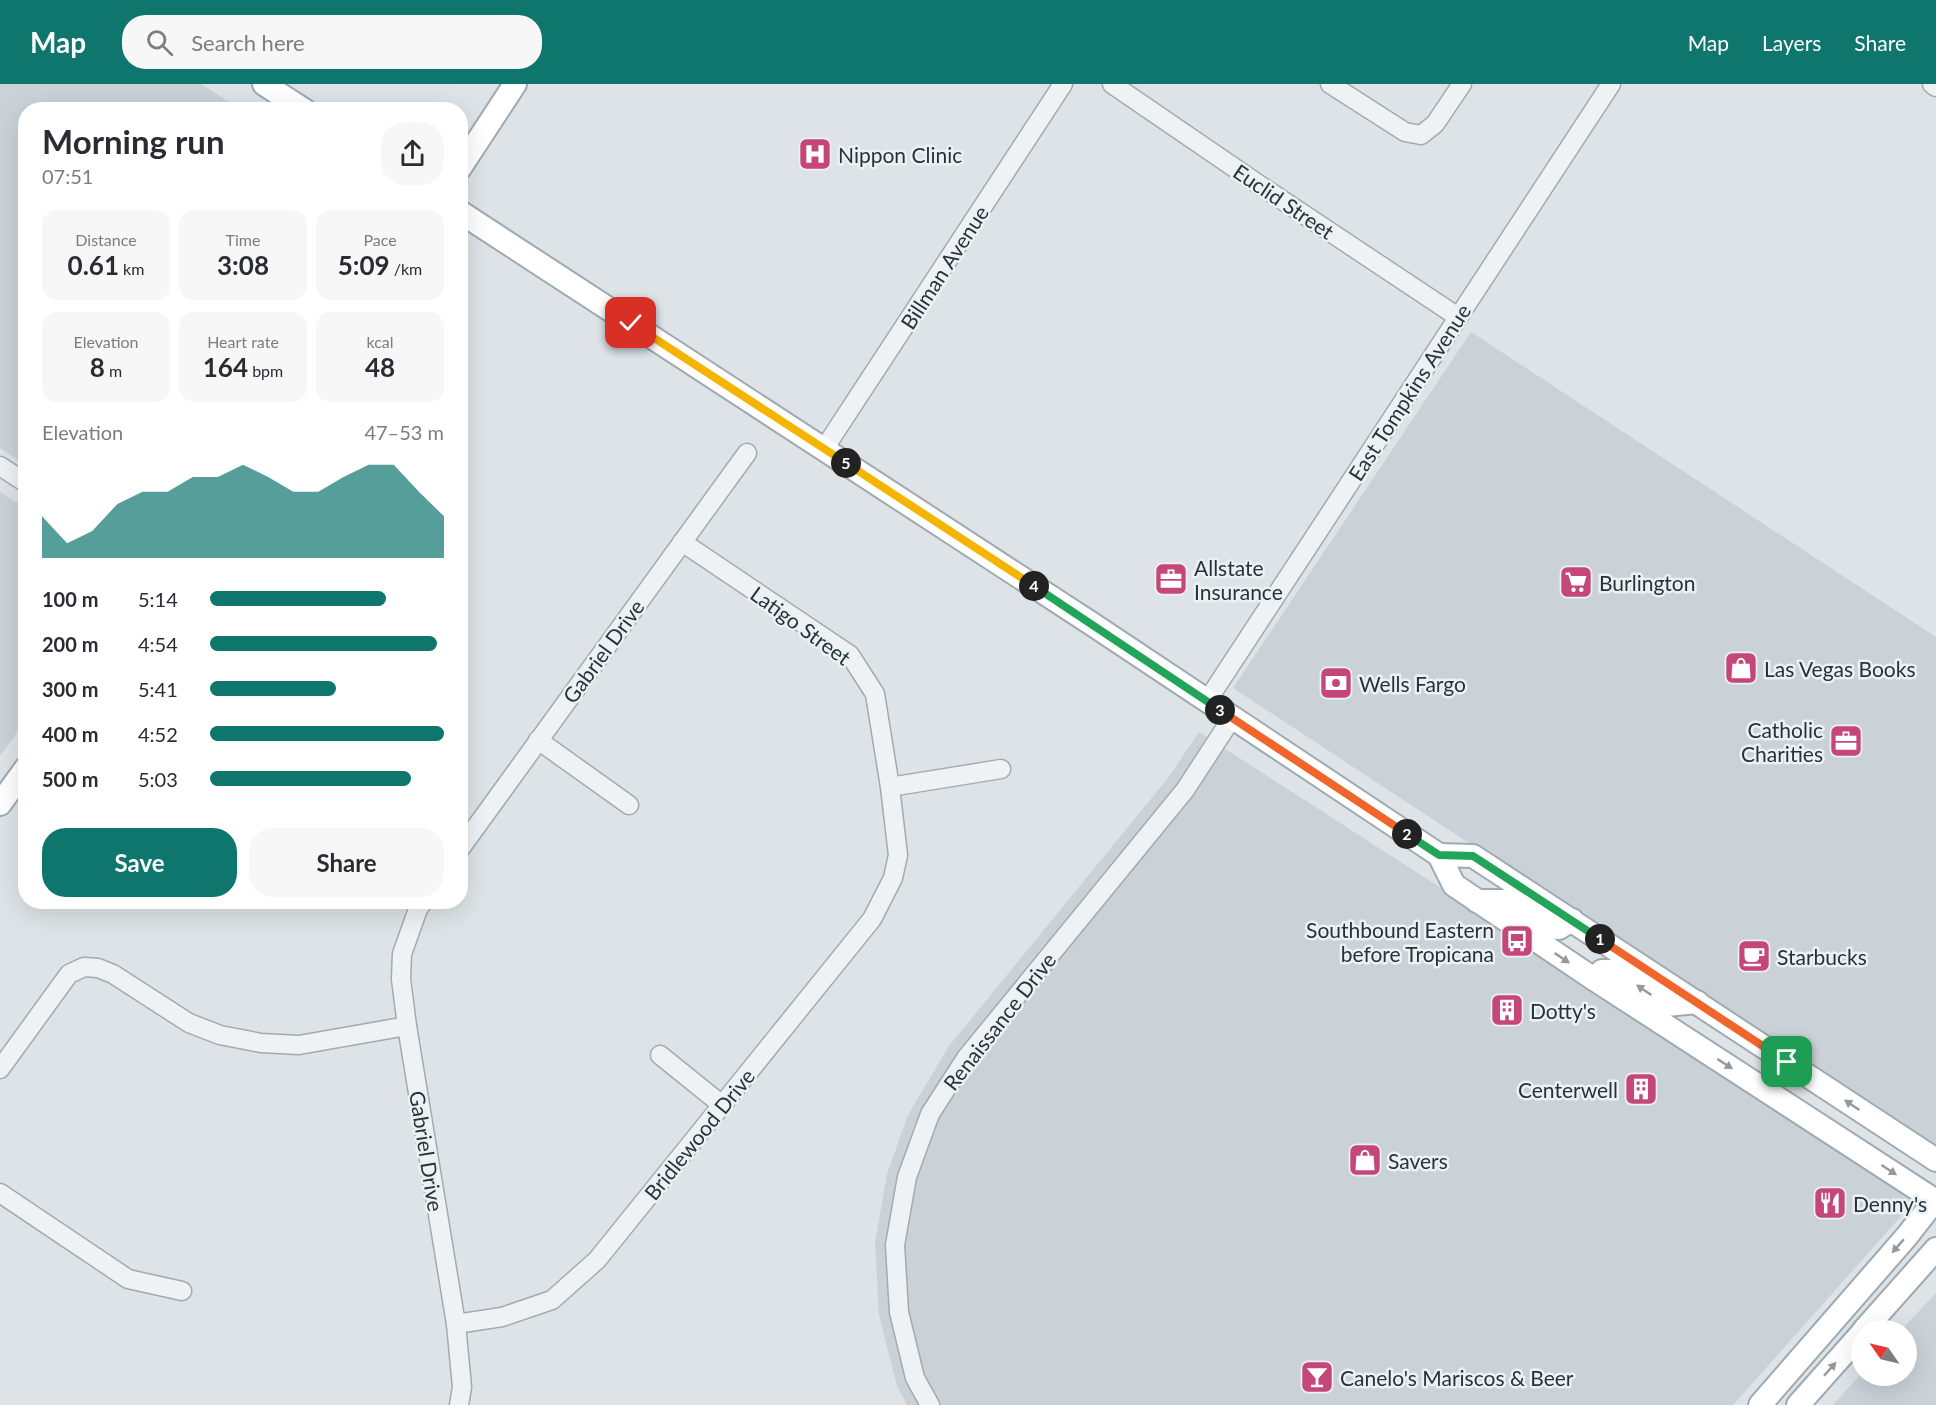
<!DOCTYPE html>
<html lang="en">
<head>
<meta charset="utf-8">
<style>
  :root { --surface:#fff; --page:#f7f7f7; --text:#2b2b33; --muted:#7c7c81; --accent:#0f766e }
  body { margin:0; font-family:Lato,sans-serif; background:var(--page); color:var(--text); height:100vh; display:flex; flex-direction:column; font-size:22px; white-space:nowrap }
  * { box-sizing:border-box; margin:0 }
  p { font-size:20px; color:var(--muted) }
  .icon { flex:none; width:33px; height:33px; fill:none; stroke:currentColor; stroke-width:2; stroke-linecap:round; stroke-linejoin:round }
  .map { position:relative; flex:1; overflow:hidden }
  .sheet { position:absolute; left:18px; top:18px; width:450px; height:807px; display:flex; flex-direction:column; background:var(--surface); border-radius:24px; box-shadow:0 6px 24px #0002 }
  .sheet>* { flex:none }
  .needle { width:39px; rotate:304deg }
  .controls { position:absolute; left:1851px; top:1236px; display:grid; gap:12px }
  .controls a { display:grid; place-items:center; width:66px; height:66px; border-radius:50%; background:var(--surface); box-shadow:0 6px 24px #0002; font-size:30px }
  .pin { position:absolute; display:grid; place-items:center; width:51px; height:51px; color:#fff; margin:-26px; border-radius:12px; box-shadow:0 3px 9px #0006 }
  .km { position:absolute; width:30px; height:30px; margin:-15px; border-radius:50%; background:#222; color:#fff; font-size:16px; line-height:30px; text-align:center }
  .round { display:grid; place-items:center; flex:none; width:63px; height:63px; border-radius:24px; background:var(--page) }
  .head { display:flex; align-items:center; justify-content:space-between; height:102px; padding:0 24px }
  h1 { font-size:33px; font-weight:700; line-height:45px }
  .figures { display:grid; grid-template-columns:repeat(3,1fr); gap:9px; height:102px; padding:6px 24px }
  .figures div { display:grid; align-content:center; border-radius:15px; background:var(--page); text-align:center }
  .figures b { font-size:26px; font-weight:700 }
  .figures small { font-size:16px; font-weight:400 }
  .figures p { font-size:16px }
  .chart { height:168px; padding:12px 24px }
  .chart p { display:flex; justify-content:space-between }
  .chart svg { width:100%; height:108px; margin-top:6px; fill:var(--accent); opacity:.7 }
  .cta { display:flex; gap:12px; margin-top:auto; padding:12px 24px }
  .cta a { flex:1; height:69px; border-radius:24px; background:var(--accent); color:#fff; font-size:24px; font-weight:700; line-height:69px; text-align:center }
  .cta a+a { background:var(--page); color:var(--text) }
  ul { padding:0 24px; list-style:none; font-size:20px }
  li { display:grid; grid-template-columns:96px 72px 1fr; align-items:center; height:45px }
  li i { height:15px; border-radius:8px; background:var(--accent) }
  header { display:flex; align-items:center; gap:36px; box-sizing:border-box; height:84px; padding:0 30px; background:var(--accent); color:#fff }
  header strong { font-size:28px }
  nav { display:flex; gap:33px; margin-inline-start:auto; font-size:21px }
  .search { width:420px; height:54px; background:var(--page); display:flex; align-items:center; gap:15px; box-sizing:border-box; padding:0 21px; border-radius:24px; color:var(--muted); font-size:22px }
  .map>svg:first-child { display:block }
  .built { fill:#cbd2d7 }
  .lines { fill:none; stroke-linecap:round; stroke-linejoin:round }
  .minor-casing { stroke:#a3abaf; stroke-width:21 }
  .major-casing { stroke:#9daab1; stroke-width:26 }
  .minor { stroke:#eff2f4; stroke-width:18 }
  .major { stroke:#fff; stroke-width:22 }
  .oneway { fill:#93999d }
  .split-1-casing { stroke:#fff; stroke-width:12 }
  .split-2-casing { stroke:#fff; stroke-width:12 }
  .split-3-casing { stroke:#fff; stroke-width:12 }
  .split-4-casing { stroke:#fff; stroke-width:12 }
  .split-5-casing { stroke:#fff; stroke-width:12 }
  .split-6-casing { stroke:#fff; stroke-width:12 }
  .split-1 { stroke:#f0652b; stroke-width:8 }
  .split-2 { stroke:#22a559; stroke-width:8 }
  .split-3 { stroke:#f0652b; stroke-width:8 }
  .split-4 { stroke:#22a559; stroke-width:8 }
  .split-5 { stroke:#f5b400; stroke-width:8 }
  .split-6 { stroke:#f5b400; stroke-width:8 }
  .labels { text-anchor:middle; dominant-baseline:central; stroke-width:5; stroke-linejoin:round; paint-order:stroke }
  .poi-label { font-size:21px; fill:#27333b; stroke:#ecf1f4; text-anchor:start }
  .street-label { font-size:21px; fill:#27333b; stroke:#ecf1f4 }
</style>
</head>
<body>
<header>
<strong>Map</strong>
<div class="search"><svg class="icon" aria-label="search" viewBox="0 0 24 24"><circle cx="10" cy="10" r="6"/><path d="M15 15l6 6"/></svg>Search here</div>
<nav><a>Map</a><a>Layers</a><a>Share</a></nav>
</header>
<div class="map">
<svg width="1936" height="1321" viewBox="0 0 1936 1321">
  <rect width="100%" height="100%" fill="#dde3e6"/>
  <g class="built">
    <path d="M0,0H201L240,25L26,26L25,381L0,364Z"/>
    <path d="M1471,248L1936,553V1066L1233,604Z"/>
    <path d="M0,408L26,424L25,637L0,672Z"/>
    <path d="M1199,648L1899,1099L1911,1121L1733,1321H907L897,1302L879,1231L875,1159L887,1090L908,1031L949,962L1168,694Z"/>
    <path d="M1936,1209V1321H1833L1861,1290L1862,1292H1906V1246H1901Z"/>
  </g>
  <g class="lines">
    <defs>
      <g id="minor">
        <path d="M1112,0L1267,106L1458,233"/>
        <path d="M1330,0L1405,48L1421,51L1435,40L1462,0"/>
        <path d="M1932,0L1936,3"/>
        <path d="M824,365L1063,0"/>
        <path d="M0,382L26,399"/>
        <path d="M1207,617L1611,0"/>
        <path d="M538,656L629,721"/>
        <path d="M890,703L1001,685"/>
        <path d="M460,765L747,369"/>
        <path d="M423,818L418,825L402,870L401,895L407,942L456,1240L462,1303L459,1321"/>
        <path d="M660,971L722,1021"/>
        <path d="M0,985L69,890L84,883L98,884L113,890L189,939L220,951L261,959L299,961L407,942"/>
        <path d="M0,1109L128,1195L182,1207"/>
        <path d="M456,1240L502,1233L552,1216L597,1176L872,835L893,794L898,771L890,703L875,610L850,571L682,458"/>
        <path d="M930,1321L915,1294L899,1228L895,1161L907,1093L930,1030L966,974L1185,706L1232,634"/>
      </g>
      <g id="major">
        <path d="M264,0L304,26"/>
        <path d="M460,84L515,0"/>
        <path d="M460,128L1092,540L1439,771L1454,801L1594,895L1936,1117"/>
        <path d="M0,720L26,684"/>
        <path d="M1439,771L1473,772L1936,1076"/>
        <path d="M1477,817H1507L1546,843L1559,844L1572,836"/>
        <path d="M1594,895L1602,887H1612L1625,893L1666,921L1697,918"/>
        <path d="M1864,1246L1936,1165"/>
        <path d="M1760,1321L1907,1152L1936,1115"/>
        <path d="M1798,1321L1862,1249"/>
      </g>
    </defs>
    <use href="#minor" class="minor-casing"/>
    <use href="#major" class="major-casing"/>
    <use href="#minor" class="minor"/>
    <use href="#major" class="major"/>
  </g>
  <defs><path id="oneway-solid" d="M-6-.8H1V-3.2L6.5 0L1 3.2V.8H-6Z" transform="scale(1.5)"/></defs>
  <g class="oneway">
    <use href="#oneway-solid" transform="translate(1562 874) rotate(34)"/>
    <use href="#oneway-solid" transform="translate(1644 906) rotate(-146)"/>
    <use href="#oneway-solid" transform="translate(1725 980) rotate(33)"/>
    <use href="#oneway-solid" transform="translate(1852 1021) rotate(-146)"/>
    <use href="#oneway-solid" transform="translate(1889 1086) rotate(33)"/>
    <use href="#oneway-solid" transform="translate(1898 1162) rotate(131)"/>
    <use href="#oneway-solid" transform="translate(1830 1285) rotate(-48)"/>
  </g>
  <g class="lines">
    <defs>
      <path id="split-1" d="M1600,855L1787,978"/>
      <path id="split-2" d="M1407,750L1439,771L1473,772L1600,855"/>
      <path id="split-3" d="M1220,626L1407,750"/>
      <path id="split-4" d="M1034,502L1220,626"/>
      <path id="split-5" d="M846,379L1034,502"/>
      <path id="split-6" d="M631,239L846,379"/>
    </defs>
    <use href="#split-1" class="split-1-casing"/>
    <use href="#split-2" class="split-2-casing"/>
    <use href="#split-3" class="split-3-casing"/>
    <use href="#split-4" class="split-4-casing"/>
    <use href="#split-5" class="split-5-casing"/>
    <use href="#split-6" class="split-6-casing"/>
    <use href="#split-1" class="split-1"/>
    <use href="#split-2" class="split-2"/>
    <use href="#split-3" class="split-3"/>
    <use href="#split-4" class="split-4"/>
    <use href="#split-5" class="split-5"/>
    <use href="#split-6" class="split-6"/>
  </g>
  <defs>
    <symbol id="hospital-square" viewBox="-11 -11 22 22"><rect x="-9" y="-9" width="18" height="18" rx="4" fill="#c54779" stroke="#ecf1f4"/><path d="M-5-5h3v3.5h4V-5h3V5h-3V1.5h-4V5h-3Z" fill="#fff"/></symbol>
    <symbol id="office-square" viewBox="-11 -11 22 22"><rect x="-9" y="-9" width="18" height="18" rx="4" fill="#c54779" stroke="#ecf1f4"/><path d="M-6-3h4V-5.5h4V-3h4V5H-6ZM-1-4.5V-3h2v-1.5ZM-6 0V1H6V0Z" fill="#fff"/></symbol>
    <symbol id="supermarket-square" viewBox="-11 -11 22 22"><rect x="-9" y="-9" width="18" height="18" rx="4" fill="#c54779" stroke="#ecf1f4"/><path d="M-6-5.5h2.5l.6 2H6L4.5 2H-2.5L-4.4-4H-6ZM-1.5 3.2a1.3 1.3 0 1 0 .1 0ZM3 3.2a1.3 1.3 0 1 0 .1 0Z" fill="#fff"/></symbol>
    <symbol id="shop-square" viewBox="-11 -11 22 22"><rect x="-9" y="-9" width="18" height="18" rx="4" fill="#c54779" stroke="#ecf1f4"/><path d="M-5-2.5h2.3a2.7 3.5 0 0 1 5.4 0H5L5.5 6h-11ZM-1.5-2.5h3a1.5 2.3 0 0 0-3 0Z" fill="#fff"/></symbol>
    <symbol id="bank-square" viewBox="-11 -11 22 22"><rect x="-9" y="-9" width="18" height="18" rx="4" fill="#c54779" stroke="#ecf1f4"/><path d="M-6-4H6V4H-6ZM0-2.3a2.3 2.3 0 1 0 0 4.6a2.3 2.3 0 1 0 0-4.6Z" fill="#fff"/></symbol>
    <symbol id="bus-square" viewBox="-11 -11 22 22"><rect x="-9" y="-9" width="18" height="18" rx="4" fill="#c54779" stroke="#ecf1f4"/><path d="M-5-6H5V4H4V6H2V4H-2V6H-4V4H-5ZM-3.5-4V0h7V-4ZM-3.5 1.2v1.5H-2V1.2ZM2 1.2v1.5H3.5V1.2Z" fill="#fff"/></symbol>
    <symbol id="cafe-square" viewBox="-11 -11 22 22"><rect x="-9" y="-9" width="18" height="18" rx="4" fill="#c54779" stroke="#ecf1f4"/><path d="M-5.5-4.5H6V0H3Q3 3.5 0 3.5H-2.5Q-5.5 3.5-5.5 0ZM3-3.2v2h1.7v-2ZM-6 4.5H4V6H-6Z" fill="#fff"/></symbol>
    <symbol id="building-square" viewBox="-11 -11 22 22"><rect x="-9" y="-9" width="18" height="18" rx="4" fill="#c54779" stroke="#ecf1f4"/><path d="M-4-6H4V6H1V3H-1V6H-4ZM-2.5-4.3h1.7v1.8h-1.7ZM.8-4.3h1.7v1.8H.8ZM-2.5-1h1.7V.8h-1.7ZM.8-1h1.7V.8H.8Z" fill="#fff"/></symbol>
    <symbol id="restaurant-square" viewBox="-11 -11 22 22"><rect x="-9" y="-9" width="18" height="18" rx="4" fill="#c54779" stroke="#ecf1f4"/><path d="M-5-6h1v4h1v-4h1v4h1v-4h1v5L-1.5 .5V6h-2V.5L-5-1ZM5-6V6H3V1.5H1.5Q1.5-4 5-6Z" fill="#fff"/></symbol>
    <symbol id="bar-square" viewBox="-11 -11 22 22"><rect x="-9" y="-9" width="18" height="18" rx="4" fill="#c54779" stroke="#ecf1f4"/><path d="M-6-5H6L.8 .8V4.5H3.5V6h-7V4.5H-.8V.8Z" fill="#fff"/></symbol>
  </defs>
  <g fill-rule="evenodd">
    <use href="#hospital-square" x="796" y="51" width="38" height="38"/>
    <use href="#office-square" x="1152" y="476" width="38" height="38"/>
    <use href="#supermarket-square" x="1557" y="479" width="38" height="38"/>
    <use href="#shop-square" x="1722" y="565" width="38" height="38"/>
    <use href="#bank-square" x="1317" y="580" width="38" height="38"/>
    <use href="#office-square" x="1827" y="638" width="38" height="38"/>
    <use href="#bus-square" x="1498" y="838" width="38" height="38"/>
    <use href="#cafe-square" x="1735" y="853" width="38" height="38"/>
    <use href="#building-square" x="1488" y="907" width="38" height="38"/>
    <use href="#building-square" x="1622" y="986" width="38" height="38"/>
    <use href="#shop-square" x="1346" y="1057" width="38" height="38"/>
    <use href="#restaurant-square" x="1811" y="1100" width="38" height="38"/>
    <use href="#bar-square" x="1298" y="1274" width="38" height="38"/>
  </g>
  <g class="labels">
    <g class="poi-label">
      <text x="838" y="70">Nippon Clinic</text>
      <text x="1194" y="483">Allstate<tspan x="1194" dy="24">Insurance</tspan></text>
      <text x="1599" y="498">Burlington</text>
      <text x="1764" y="584">Las Vegas Books</text>
      <text x="1359" y="599">Wells Fargo</text>
      <text x="1823" y="645" text-anchor="end">Catholic<tspan x="1823" dy="24">Charities</tspan></text>
      <text x="1494" y="845" text-anchor="end">Southbound Eastern<tspan x="1494" dy="24">before Tropicana</tspan></text>
      <text x="1777" y="872">Starbucks</text>
      <text x="1530" y="926">Dotty's</text>
      <text x="1618" y="1005" text-anchor="end">Centerwell</text>
      <text x="1388" y="1076">Savers</text>
      <text x="1853" y="1119">Denny's</text>
      <text x="1340" y="1293">Canelo's Mariscos &amp; Beer</text>
    </g>
    <g class="street-label">
      <text transform="translate(1284 117) rotate(34)">Euclid Street</text>
      <text transform="translate(944 183) rotate(-57)">Billman Avenue</text>
      <text transform="translate(1409 308) rotate(-57)">East Tompkins Avenue</text>
      <text transform="translate(801 541) rotate(36)">Latigo Street</text>
      <text transform="translate(603 567) rotate(-54)">Gabriel Drive</text>
      <text transform="translate(999 937) rotate(-52)">Renaissance Drive</text>
      <text transform="translate(699 1050) rotate(-51)">Bridlewood Drive</text>
      <text transform="translate(427 1067) rotate(81)">Gabriel Drive</text>
    </g>
  </g>
</svg>
<div class="controls">
<a><svg class="needle" viewBox="-14 -14 28 28"><path d="M0-13l5 13h-10z" fill="#e53935"/><path d="M0 13l5-13h-10z" fill="#7c7c81"/></svg></a>
</div>
<div class="pin" style="left:1787px;top:978px;background:#1e9e55"><svg class="icon" aria-label="arrive" viewBox="0 0 24 24"><path d="M6 21V4h12l-3 4 3 4H6"/></svg></div>
<div class="pin" style="left:631px;top:239px;background:#d93025"><svg class="icon" aria-label="check" viewBox="0 0 24 24"><path d="M5 12l5 5 9-10"/></svg></div>
<b class="km" style="left:1600px;top:855px">1</b>
<b class="km" style="left:1407px;top:750px">2</b>
<b class="km" style="left:1220px;top:626px">3</b>
<b class="km" style="left:1034px;top:502px">4</b>
<b class="km" style="left:846px;top:379px">5</b>
<section class="sheet">
<div class="head"><div><h1>Morning run</h1><p>07:51</p></div><a class="round"><svg class="icon" aria-label="share" viewBox="0 0 24 24"><path d="M12 15V3M7 8l5-5 5 5M5 13v7h14v-7"/></svg></a></div>
<div class="figures">
<div><p>Distance</p><b>0.61<small> km</small></b></div>
<div><p>Time</p><b>3:08</b></div>
<div><p>Pace</p><b>5:09<small> /km</small></b></div>
</div>
<div class="figures">
<div><p>Elevation</p><b>8<small> m</small></b></div>
<div><p>Heart rate</p><b>164<small> bpm</small></b></div>
<div><p>kcal</p><b>48</b></div>
</div>
<div class="chart"><p><span>Elevation</span>47–53 m</p>
<svg viewBox="0 0 160 44" preserveAspectRatio="none"><path d="M0 44V27L10 38L20 33L30 22L40 17L50 17L60 11L70 11L80 6L90 11L100 17L110 17L120 11L130 6L140 6L150 17L160 27V44z"/></svg>
</div>
<ul>
<li><b>100 m</b>5:14<i style="width:75%"></i></li>
<li><b>200 m</b>4:54<i style="width:97%"></i></li>
<li><b>300 m</b>5:41<i style="width:54%"></i></li>
<li><b>400 m</b>4:52<i style="width:100%"></i></li>
<li><b>500 m</b>5:03<i style="width:86%"></i></li>
</ul>
<div class="cta"><a>Save</a><a>Share</a></div>
</section>
</div>
</body>
</html>
